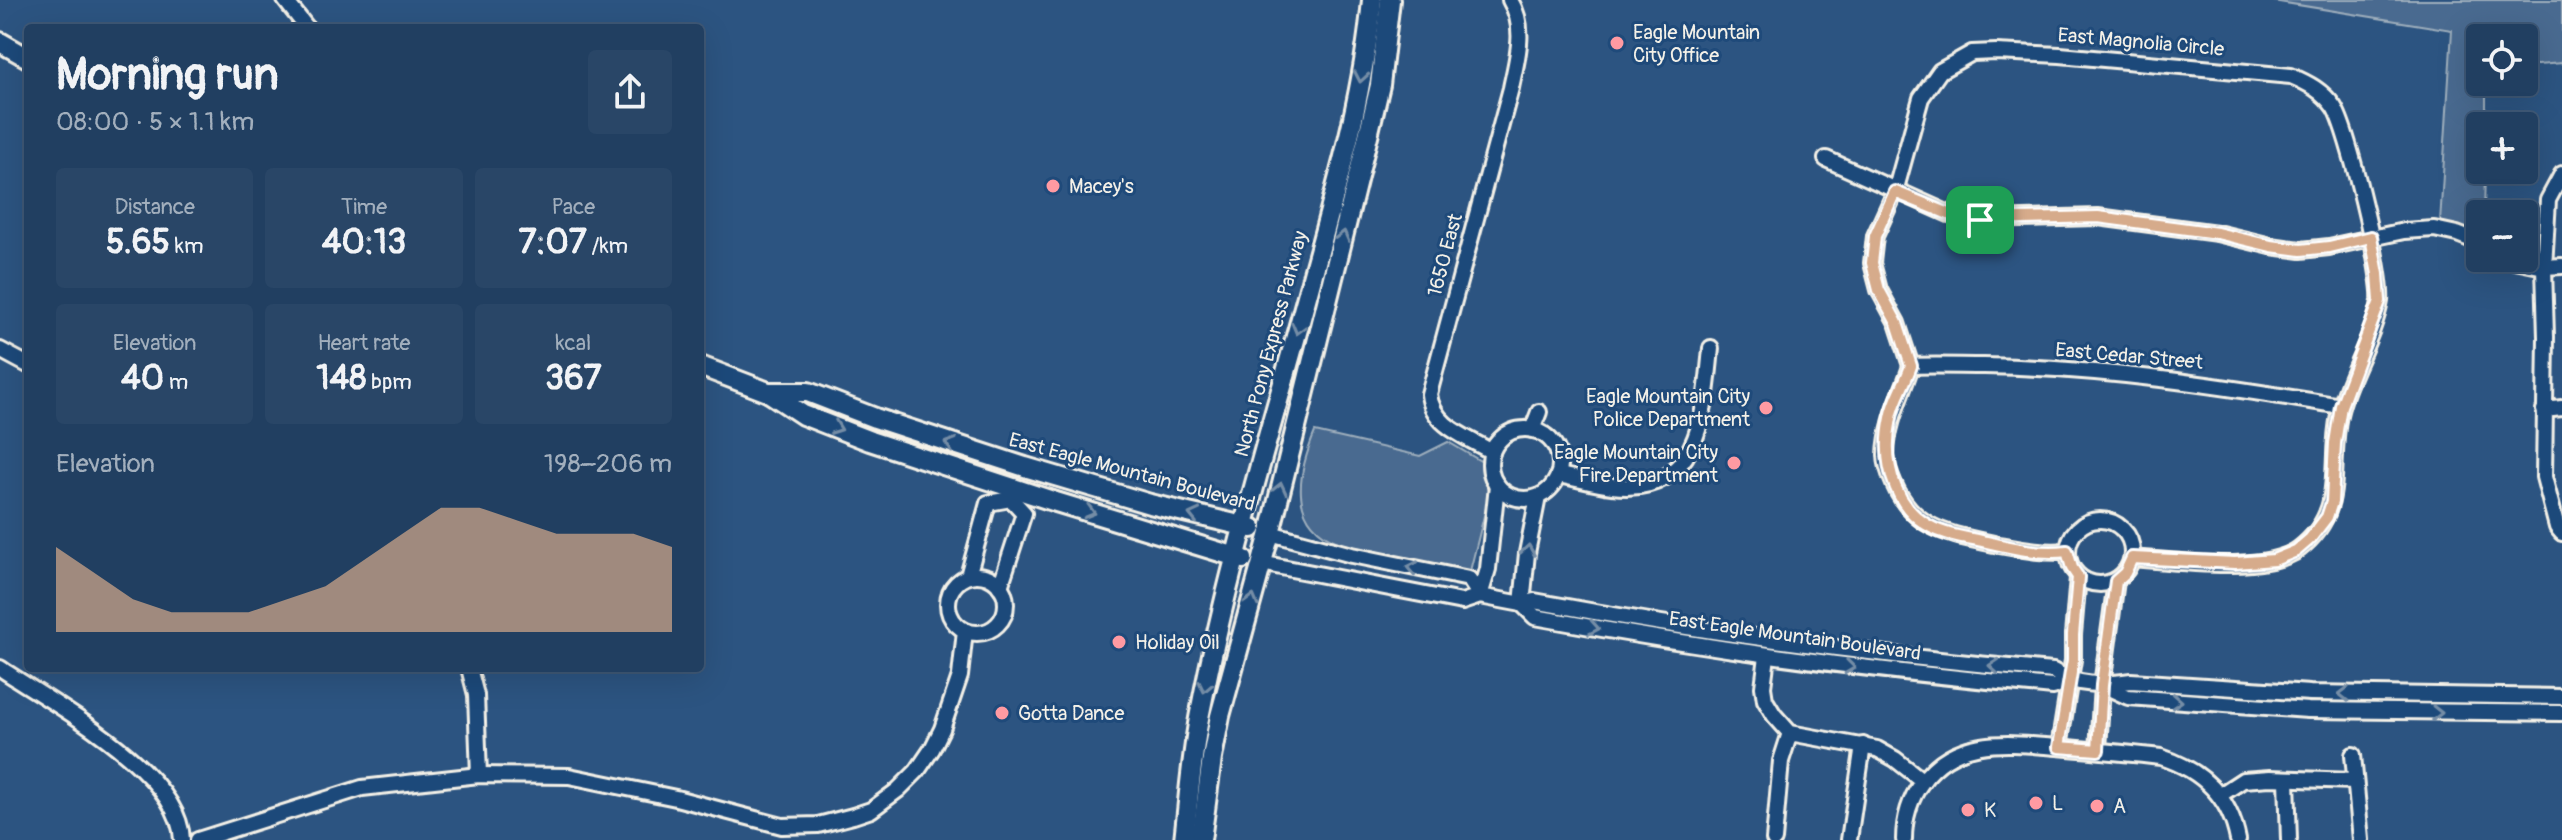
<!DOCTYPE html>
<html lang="en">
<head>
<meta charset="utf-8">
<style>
  :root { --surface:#213f61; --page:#294667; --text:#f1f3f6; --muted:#a2afbd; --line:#3e5876; --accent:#d6ab8b }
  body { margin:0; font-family:Pangolin,sans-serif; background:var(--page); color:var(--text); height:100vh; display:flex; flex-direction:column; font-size:30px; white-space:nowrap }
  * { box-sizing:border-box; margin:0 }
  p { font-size:26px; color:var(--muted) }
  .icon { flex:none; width:44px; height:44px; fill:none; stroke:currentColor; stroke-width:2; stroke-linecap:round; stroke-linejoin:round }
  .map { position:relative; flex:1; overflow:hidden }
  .drawer { position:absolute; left:24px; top:24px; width:680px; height:648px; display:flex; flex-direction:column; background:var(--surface); border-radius:8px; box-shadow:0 8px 32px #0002,0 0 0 2px var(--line) }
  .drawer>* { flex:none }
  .buttons { position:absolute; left:2466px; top:24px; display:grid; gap:16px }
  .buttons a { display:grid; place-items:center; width:72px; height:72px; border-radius:8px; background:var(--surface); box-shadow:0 8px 32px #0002,0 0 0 2px var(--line); font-size:40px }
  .pin { position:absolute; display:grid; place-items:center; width:68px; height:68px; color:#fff; margin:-34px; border-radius:16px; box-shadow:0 4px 12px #0006 }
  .round { display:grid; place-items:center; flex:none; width:84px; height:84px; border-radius:8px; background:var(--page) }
  .overview { display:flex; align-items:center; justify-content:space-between; height:136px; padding:0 32px }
  h1 { font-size:44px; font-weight:800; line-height:60px }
  .metrics { display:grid; grid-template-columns:repeat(3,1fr); gap:12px; height:136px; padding:8px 32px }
  .metrics div { display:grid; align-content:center; border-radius:8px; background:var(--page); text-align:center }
  .metrics b { font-size:34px; font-weight:800 }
  .metrics small { font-size:22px; font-weight:400 }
  .metrics p { font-size:22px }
  .chart { height:224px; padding:16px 32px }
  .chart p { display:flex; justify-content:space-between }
  .chart svg { width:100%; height:144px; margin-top:8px; fill:var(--accent); opacity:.7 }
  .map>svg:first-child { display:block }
  .green { fill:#496b90; stroke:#9eaebc; stroke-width:2 }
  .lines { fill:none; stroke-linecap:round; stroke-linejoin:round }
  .minor-casing { stroke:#f4f1e8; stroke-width:20 }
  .major-casing { stroke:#f4f1e8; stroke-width:24 }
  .minor { stroke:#1f4a7a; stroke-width:14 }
  .major { stroke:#1f4a7a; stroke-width:18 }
  .oneway { stroke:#748da6 }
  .route-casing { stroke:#fff; stroke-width:16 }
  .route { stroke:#d6ab8b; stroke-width:10 }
  .poi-dot { fill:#ff9aa2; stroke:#1f4a7a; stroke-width:3 }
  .labels { text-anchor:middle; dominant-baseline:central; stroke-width:6; stroke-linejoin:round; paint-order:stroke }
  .poi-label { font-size:20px; fill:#f4f1e8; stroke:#1f4a7a; text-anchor:start }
  .street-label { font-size:20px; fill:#f4f1e8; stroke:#1f4a7a }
</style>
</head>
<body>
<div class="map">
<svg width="2562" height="840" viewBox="0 0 2562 840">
  <rect width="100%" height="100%" fill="#2c5481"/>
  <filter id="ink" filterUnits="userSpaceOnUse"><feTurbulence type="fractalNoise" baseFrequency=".0125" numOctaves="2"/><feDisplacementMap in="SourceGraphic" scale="16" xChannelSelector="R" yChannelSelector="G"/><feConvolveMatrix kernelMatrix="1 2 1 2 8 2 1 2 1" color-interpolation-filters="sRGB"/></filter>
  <g filter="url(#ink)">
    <g class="green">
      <path d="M2267,0H2562V63L2524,66V38H2480V82H2486V126H2480V170H2485L2484,214H2480V237L2464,229L2440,223L2452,30Z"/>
      <path d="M1315,432L1420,456L1448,442L1482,462L1489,496L1469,575C1440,567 1410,560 1380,552C1366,549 1351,547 1338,542C1287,522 1298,473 1315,432Z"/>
    </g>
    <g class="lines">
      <defs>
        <g id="minor">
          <path d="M285,0L307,28"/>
          <path d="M1826,159L1949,214L1980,220L2098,217L2217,233L2271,246L2301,250L2329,247L2404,231L2434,229L2457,234L2480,243"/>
          <path d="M2562,174L2548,200L2544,267L2546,337L2544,477L2557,527L2562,533"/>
          <path d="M2501,258L2544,267L2562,266"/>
          <path d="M0,350L28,365"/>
          <path d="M1911,366C1935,365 1960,366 1984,366C2105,368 2222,386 2341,406"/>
          <path d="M2544,410L2562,408"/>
          <circle cx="1525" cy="464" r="35"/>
          <path d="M1532,430L1539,412"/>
          <path d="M1492,452C1467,437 1432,426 1429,394L1511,88C1517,58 1527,28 1510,0"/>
          <path d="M1558,475C1576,478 1594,484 1612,486C1700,497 1705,411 1711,348"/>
          <circle cx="2100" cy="552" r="32"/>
          <path d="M1270,533L1352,555L1469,579L1480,596"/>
          <path d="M2067,551C2044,554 2017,548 1994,544C1949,534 1914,530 1894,484C1890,475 1886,465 1886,455C1887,422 1901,397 1911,366L1897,323L1879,290L1872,263L1875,236L1895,192L1921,98L1940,71L1972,53L1996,52L2060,55L2291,76C2308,83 2323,91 2334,107C2348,129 2383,275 2380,301C2374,338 2347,377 2339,415C2328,467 2348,511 2299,549C2266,574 2174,561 2132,558"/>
          <path d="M1261,563L1462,602L1480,596L1522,604L1534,601C1706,633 1879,656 2053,671C2078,687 2102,685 2131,681L2310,693L2562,697"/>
          <circle cx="977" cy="604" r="29"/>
          <path d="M968,576L988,503L1011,499"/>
          <path d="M1000,587L1024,513L1011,499"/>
          <path d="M1480,596L1488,569L1497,485"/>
          <path d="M1522,604L1535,617C1707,649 1879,672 2053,687L2069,681"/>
          <path d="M1522,604L1527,553L1538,497"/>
          <path d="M1767,656L1763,687L1765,700L1774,715L1790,733L1877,749L1895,759L1923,781"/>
          <path d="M0,668C53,704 180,771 182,840"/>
          <path d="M469,668L476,695L479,775"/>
          <path d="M2102,685L2128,697L2308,710L2562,713"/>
          <path d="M2059,747L2073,660V635L2078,577"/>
          <path d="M2098,750L2102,685L2116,581"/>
          <path d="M2353,755L2361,840"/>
          <path d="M2287,780L2289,840"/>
          <path d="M2220,795L2243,780L2270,778L2354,781"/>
          <path d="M198,840L362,788L479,775L569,776L676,798L782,826L818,825L853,816L871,810L898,790L917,771L932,749L942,729L960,676L965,631"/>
          <path d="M1774,840L1781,761L1790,733"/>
          <path d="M1849,840L1863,745"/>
          <path d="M1904,840C1904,818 1909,800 1922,782C1955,736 2006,743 2057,747C2092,750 2127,753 2161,757C2202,770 2230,797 2238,840"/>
        </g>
        <g id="major">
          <path d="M0,42L28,58"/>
          <path d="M700,366L768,392L803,415L870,441L1056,502L1243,559"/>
          <path d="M768,392H808L875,418L1025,467L1150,504L1252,528"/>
          <path d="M1184,840C1189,796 1192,751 1201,708C1228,568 1270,433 1307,296C1333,198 1363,101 1372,0"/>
          <path d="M1201,840L1212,758L1220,716L1270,533L1366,144L1380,85L1390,0"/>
        </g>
      </defs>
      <use href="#minor" class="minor-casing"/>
      <use href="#major" class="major-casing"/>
      <use href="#minor" class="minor"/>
      <use href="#major" class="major"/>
    </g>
    <defs><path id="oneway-chevron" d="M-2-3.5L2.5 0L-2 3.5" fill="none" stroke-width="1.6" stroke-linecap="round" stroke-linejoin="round" transform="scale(2)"/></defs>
    <g class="oneway">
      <use href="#oneway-chevron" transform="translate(1361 77) rotate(100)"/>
      <use href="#oneway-chevron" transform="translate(1343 236) rotate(-76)"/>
      <use href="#oneway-chevron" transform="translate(1298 329) rotate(105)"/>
      <use href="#oneway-chevron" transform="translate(837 428) rotate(21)"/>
      <use href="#oneway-chevron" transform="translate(950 444) rotate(-163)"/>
      <use href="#oneway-chevron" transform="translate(1280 488) rotate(-77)"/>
      <use href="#oneway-chevron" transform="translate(1090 512) rotate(16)"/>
      <use href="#oneway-chevron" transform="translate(1194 515) rotate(-167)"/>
      <use href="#oneway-chevron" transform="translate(1528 550) rotate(-81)"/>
      <use href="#oneway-chevron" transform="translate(1412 568) rotate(-168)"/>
      <use href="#oneway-chevron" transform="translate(1252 600) rotate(-75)"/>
      <use href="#oneway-chevron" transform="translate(1594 628) rotate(10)"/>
      <use href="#oneway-chevron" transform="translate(1994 666) rotate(-175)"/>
      <use href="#oneway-chevron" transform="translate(1850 667) rotate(7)"/>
      <use href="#oneway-chevron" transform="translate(1205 687) rotate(102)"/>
      <use href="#oneway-chevron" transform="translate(2344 694) rotate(-179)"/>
      <use href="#oneway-chevron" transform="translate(2177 701) rotate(4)"/>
      <use href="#oneway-chevron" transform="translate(2437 713) rotate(1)"/>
    </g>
  </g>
  <g class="lines" filter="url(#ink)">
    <defs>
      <path id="route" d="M1895,192L1949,214L1980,220L2098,217L2217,233L2271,246L2301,250L2329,247L2371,237L2378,274L2380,301L2341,406L2335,443L2332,502L2327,517L2310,539L2296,551L2274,560L2235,563L2132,558L2125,573L2116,581L2102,685L2098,750L2059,747L2073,660V635L2078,577L2072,568L2067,551C2040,555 2008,547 1982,541C1970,538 1957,537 1946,533C1895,518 1881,464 1891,418C1894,400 1905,384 1911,366L1897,323L1879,290L1872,263L1875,236Z"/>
    </defs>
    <use href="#route" class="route-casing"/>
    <use href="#route" class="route"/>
  </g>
  <g class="poi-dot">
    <circle cx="1617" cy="43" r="8"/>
    <circle cx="1053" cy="186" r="8"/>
    <circle cx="1766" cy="408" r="8"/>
    <circle cx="1734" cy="463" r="8"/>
    <circle cx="1119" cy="642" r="8"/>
    <circle cx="1002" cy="713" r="8"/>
    <circle cx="2036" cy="803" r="8"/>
    <circle cx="2097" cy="806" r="8"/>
    <circle cx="1968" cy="810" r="8"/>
  </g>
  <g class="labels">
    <g class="poi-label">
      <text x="1633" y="32">Eagle Mountain<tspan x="1633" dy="23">City Office</tspan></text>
      <text x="1069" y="186">Macey's</text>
      <text x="1750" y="396" text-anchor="end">Eagle Mountain City<tspan x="1750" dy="23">Police Department</tspan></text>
      <text x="1718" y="452" text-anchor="end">Eagle Mountain City<tspan x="1718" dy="23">Fire Department</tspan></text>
      <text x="1135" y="642">Holiday Oil</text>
      <text x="1018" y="713">Gotta Dance</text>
      <text x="2052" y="803">L</text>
      <text x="2113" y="806">A</text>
      <text x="1984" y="810">K</text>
    </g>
    <g class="street-label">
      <text transform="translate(2141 42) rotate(5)">East Magnolia Circle</text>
      <text transform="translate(1445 255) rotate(-75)">1650 East</text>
      <text transform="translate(1271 344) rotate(-75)">North Pony Express Parkway</text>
      <text transform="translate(2129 356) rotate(5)">East Cedar Street</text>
      <text transform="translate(1132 472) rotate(15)">East Eagle Mountain Boulevard</text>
      <text transform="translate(1795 636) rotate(8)">East Eagle Mountain Boulevard</text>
    </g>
  </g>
</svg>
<div class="buttons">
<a><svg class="icon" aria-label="locate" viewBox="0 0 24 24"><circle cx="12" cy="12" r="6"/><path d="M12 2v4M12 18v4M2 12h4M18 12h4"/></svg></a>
<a>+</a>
<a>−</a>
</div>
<div class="pin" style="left:1980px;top:220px;background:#1e9e55"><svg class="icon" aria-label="arrive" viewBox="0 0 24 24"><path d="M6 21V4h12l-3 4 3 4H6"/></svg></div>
<section class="drawer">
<div class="overview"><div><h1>Morning run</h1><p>08:00 · 5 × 1.1 km</p></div><a class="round"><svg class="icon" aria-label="share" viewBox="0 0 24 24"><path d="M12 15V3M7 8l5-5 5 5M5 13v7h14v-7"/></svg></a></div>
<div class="metrics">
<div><p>Distance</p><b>5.65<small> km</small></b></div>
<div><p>Time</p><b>40:13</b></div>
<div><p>Pace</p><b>7:07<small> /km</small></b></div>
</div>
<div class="metrics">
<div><p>Elevation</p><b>40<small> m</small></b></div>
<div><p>Heart rate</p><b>148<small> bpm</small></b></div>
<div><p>kcal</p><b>367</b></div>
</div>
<div class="chart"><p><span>Elevation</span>198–206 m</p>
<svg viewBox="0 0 160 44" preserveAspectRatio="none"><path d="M0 44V18L10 26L20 34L30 38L40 38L50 38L60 34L70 30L80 22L90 14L100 6L110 6L120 10L130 14L140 14L150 14L160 18V44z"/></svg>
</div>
</section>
</div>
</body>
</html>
